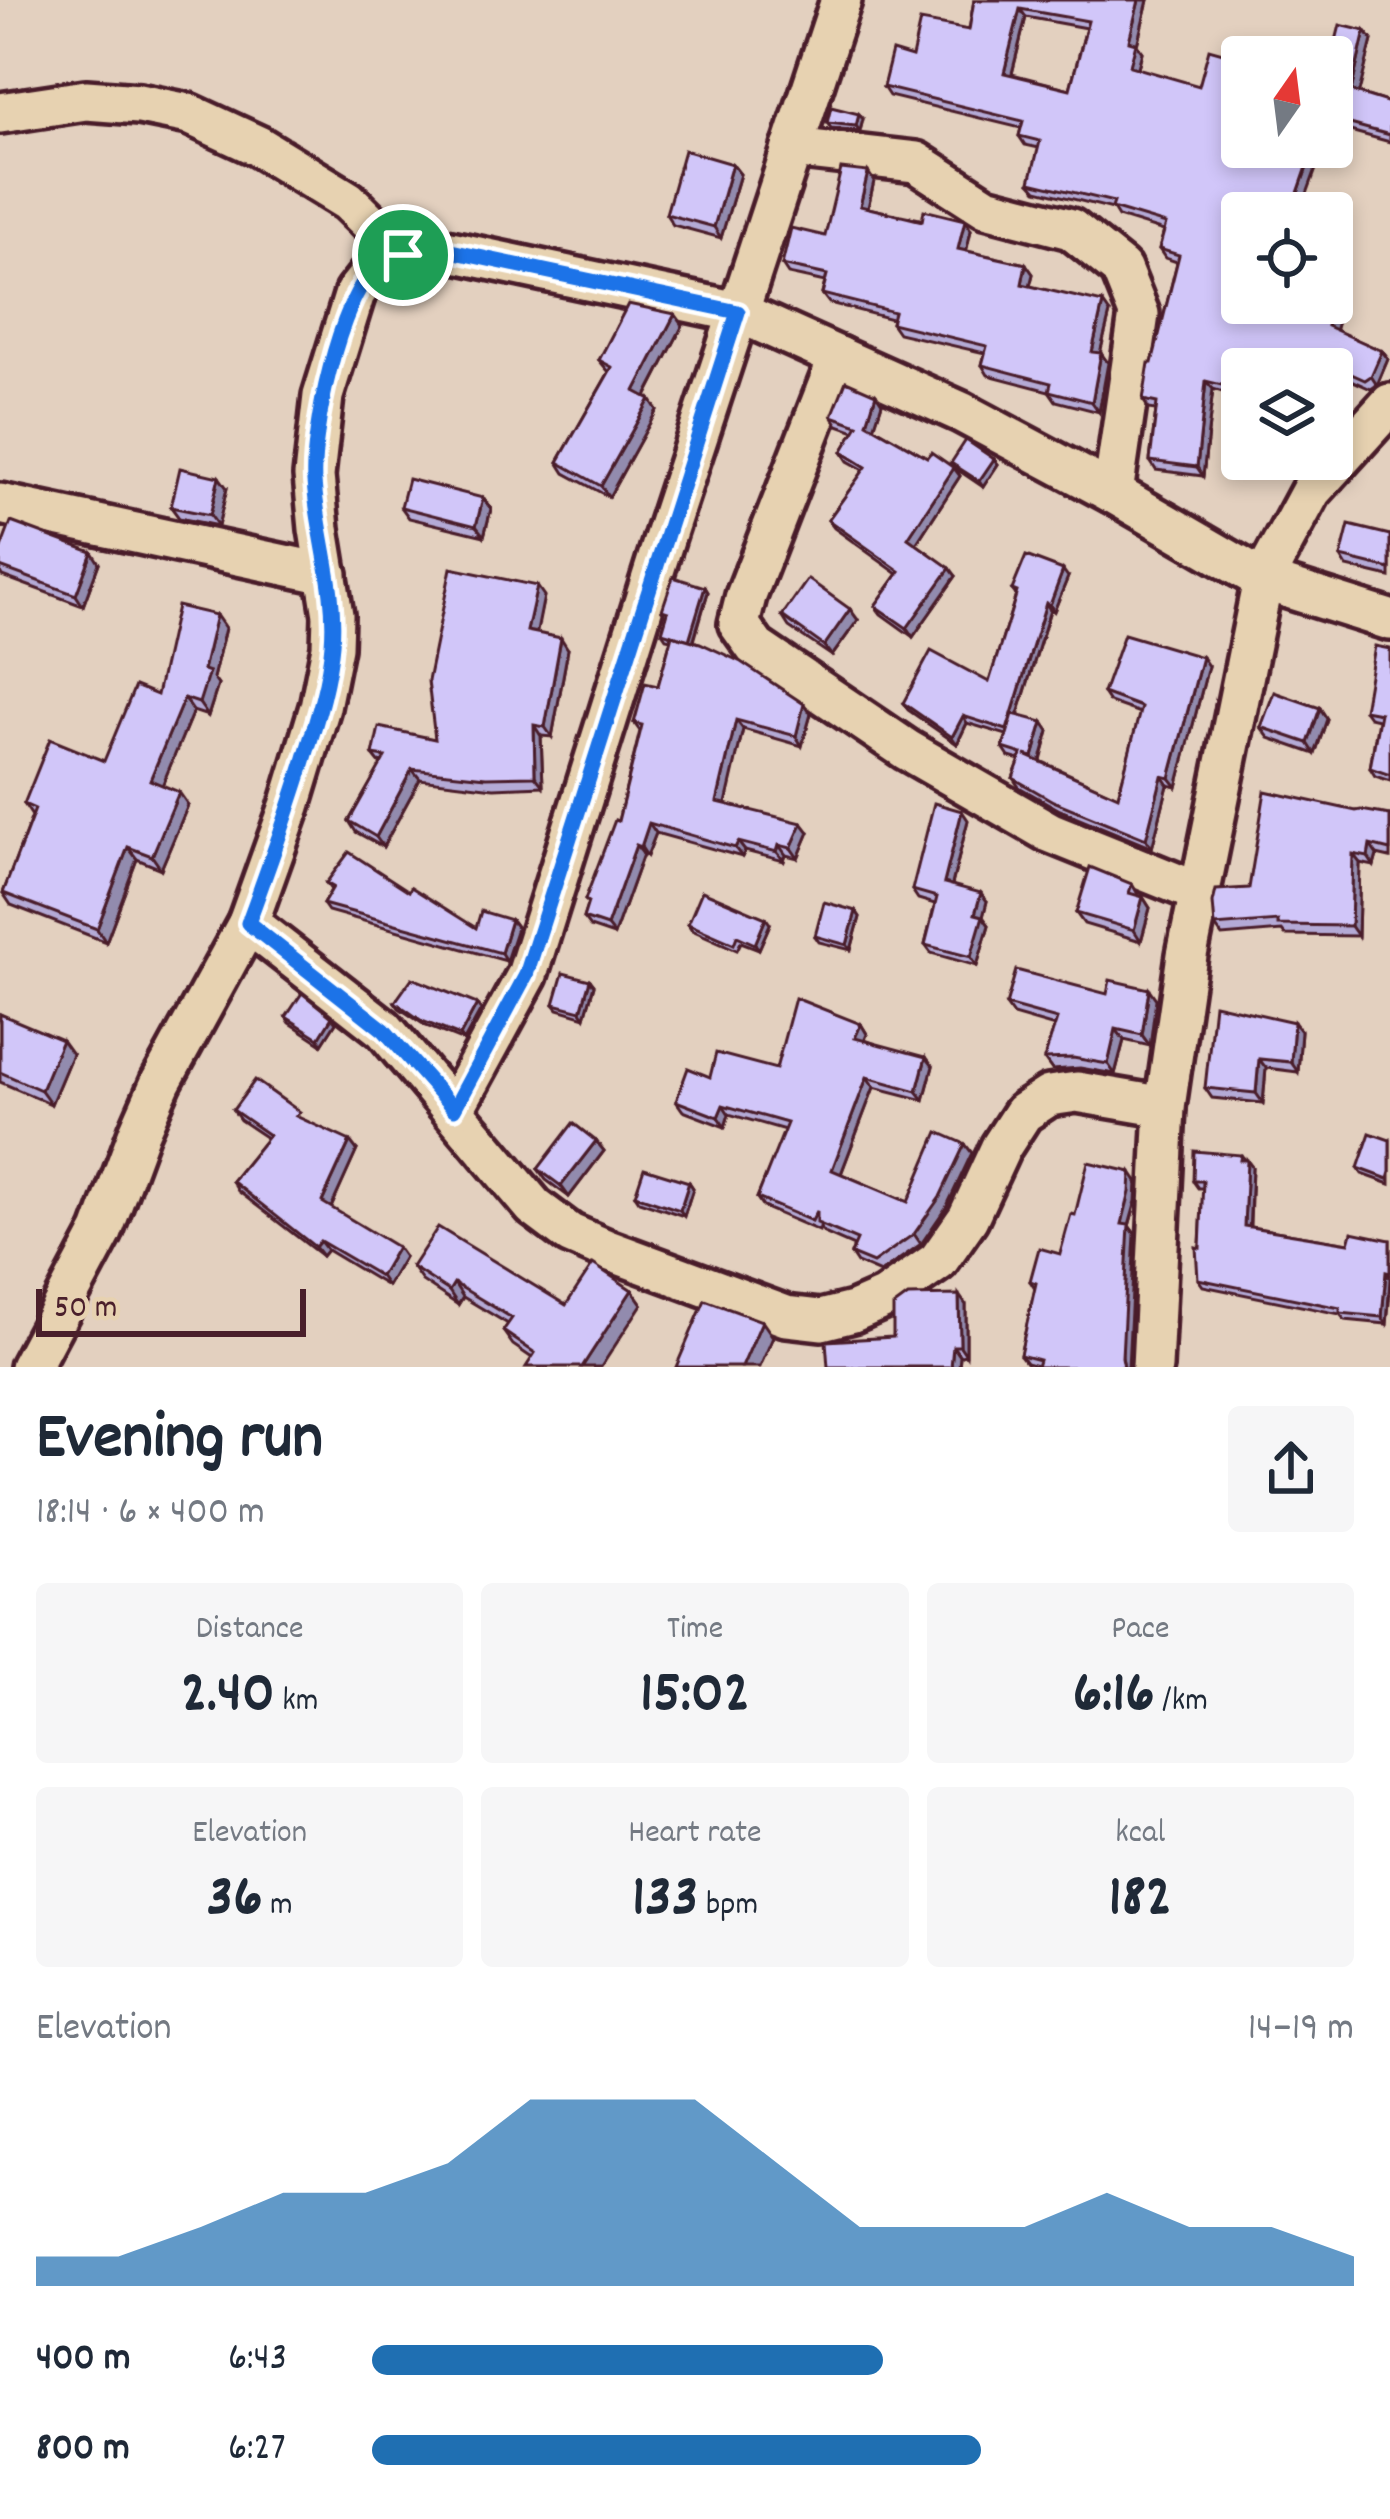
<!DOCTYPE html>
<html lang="en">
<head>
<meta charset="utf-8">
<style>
  :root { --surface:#fff; --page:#f6f6f7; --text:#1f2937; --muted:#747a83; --accent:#1f6fb2 }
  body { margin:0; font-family:Dekko,sans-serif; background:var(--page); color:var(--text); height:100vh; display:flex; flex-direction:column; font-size:45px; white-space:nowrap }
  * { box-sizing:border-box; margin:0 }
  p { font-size:39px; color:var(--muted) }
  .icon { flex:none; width:66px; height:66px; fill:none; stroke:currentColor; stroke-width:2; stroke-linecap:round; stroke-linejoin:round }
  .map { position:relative; height:1367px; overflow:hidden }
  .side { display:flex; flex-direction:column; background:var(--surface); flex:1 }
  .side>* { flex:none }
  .needle { width:78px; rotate:14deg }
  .fabs { position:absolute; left:1221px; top:36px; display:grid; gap:24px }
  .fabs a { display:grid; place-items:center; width:132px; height:132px; border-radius:12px; background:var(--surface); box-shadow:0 6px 18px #0003; font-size:60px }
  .scale { position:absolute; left:36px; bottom:30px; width:270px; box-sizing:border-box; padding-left:12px; border:6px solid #4a1f2b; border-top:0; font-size:33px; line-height:42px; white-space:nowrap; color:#4a1f2b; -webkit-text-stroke:9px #e7d2b1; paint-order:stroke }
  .pin { position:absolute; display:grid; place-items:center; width:102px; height:102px; color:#fff; margin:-51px; border:6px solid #fff; border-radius:50%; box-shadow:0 3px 12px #0007 }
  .round { display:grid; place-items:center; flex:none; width:126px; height:126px; border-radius:12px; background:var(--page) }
  .overview { display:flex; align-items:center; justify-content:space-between; height:204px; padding:0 36px }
  h1 { font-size:66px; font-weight:700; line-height:90px }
  .figures { display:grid; grid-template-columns:repeat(3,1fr); gap:18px; height:204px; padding:12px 36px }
  .figures div { display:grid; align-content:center; border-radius:12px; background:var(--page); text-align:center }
  .figures b { font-size:60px; font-weight:700 }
  .figures small { font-size:33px; font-weight:400 }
  .figures p { font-size:33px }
  .chart { height:336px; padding:24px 36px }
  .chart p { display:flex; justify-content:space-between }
  .chart svg { width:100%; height:216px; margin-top:12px; fill:var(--accent); opacity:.7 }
  ul { padding:0 36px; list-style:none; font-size:39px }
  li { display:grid; grid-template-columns:192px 144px 1fr; align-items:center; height:90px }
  li i { height:30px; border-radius:15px; background:var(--accent) }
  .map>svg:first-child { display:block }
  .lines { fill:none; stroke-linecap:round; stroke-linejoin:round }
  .minor-casing { stroke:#4a1f2b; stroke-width:48 }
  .minor { stroke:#e7d2b1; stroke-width:39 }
  .wall { fill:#b4aad6; stroke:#4a1f2b; stroke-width:3; fill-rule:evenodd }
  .shaded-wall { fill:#928bae; stroke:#4a1f2b; stroke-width:3 }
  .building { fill:#d1c6f9; stroke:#4a1f2b; stroke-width:3; fill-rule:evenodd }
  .route-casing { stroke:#fff; stroke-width:24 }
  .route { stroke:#1a73e8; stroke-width:15 }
</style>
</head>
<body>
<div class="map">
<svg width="1390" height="1367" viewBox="0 0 1390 1367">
  <rect width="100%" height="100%" fill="#e3d0bf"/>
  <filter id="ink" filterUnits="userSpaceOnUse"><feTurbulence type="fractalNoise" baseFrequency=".00833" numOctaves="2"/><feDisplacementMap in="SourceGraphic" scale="24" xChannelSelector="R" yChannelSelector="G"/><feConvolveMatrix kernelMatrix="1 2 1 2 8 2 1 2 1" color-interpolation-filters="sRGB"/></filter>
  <g filter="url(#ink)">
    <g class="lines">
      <defs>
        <g id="minor">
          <path d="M0,113L86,100L139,104L189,114L258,146L348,201L403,255"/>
          <path d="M792,148L916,162L986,207L1071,229L1121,269L1139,314L1113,493"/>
          <path d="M839,357L746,596L739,624L756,648L907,750L1049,832L1200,893"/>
          <path d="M0,504L327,574"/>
          <path d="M248,923L384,1029L534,1207L570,1234L605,1249L786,1316L821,1320L853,1312L885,1298L938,1261L968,1218L1001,1147L1023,1113L1049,1096L1077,1092L1165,1107"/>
          <path d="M454,1109L527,975L665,536L841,0"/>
          <path d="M30,1367L102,1232L139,1132L161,1082L248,923L290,806L320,707L332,647L333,615L319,529L314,476L323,396L355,293L378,264L403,255L446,250L738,312L961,412L1113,493L1263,580L1390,620"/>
          <path d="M1152,1367L1165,1107L1187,955L1263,580L1311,491L1390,404"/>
        </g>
      </defs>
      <use href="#minor" class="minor-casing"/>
      <use href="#minor" class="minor"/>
    </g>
    <g class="wall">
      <path d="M974,0H1148L1137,45L1142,52L1138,68L1242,303L1340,314L1335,330L1382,351L1388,359L1377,385L1371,389L1344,377L1242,369V398L1213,389L1203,476L1156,470L1150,461L1156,410L1149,409L1143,400L1177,262L1165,258L1159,249L1164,231L1118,217L1113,209L1037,190L1030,182L1039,148L1025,145L1019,136L1021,128L889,96L883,87L912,57L969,30ZM1026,17L1086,28L1070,89L1012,74Z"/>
      <path d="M1365,31L1372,40L1358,93L1390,103V142L1332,126V57Z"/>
      <path d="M863,119L860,131L831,128L827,123Z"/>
      <path d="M732,164L740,174L721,238L673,225L666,214Z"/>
      <path d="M874,181L868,208L971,230L966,251L1026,264L1033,274L1030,286L1110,313L1100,353L1108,363L1099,412L1056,401L1049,391L988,375L982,365L985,353L898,333L891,323L892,319L829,303L822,294L825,282L788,274L782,265L825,236Z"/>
      <path d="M683,325L646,397L657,410L609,497L565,473L558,462L609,372L599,360Z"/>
      <path d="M882,403L874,427L927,457L954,467L951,463L994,459L998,464L983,487L955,468L960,476L916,544L956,576L913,637L881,614L875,606L898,574L834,528L828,520L864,470L848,461L842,452L855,431L838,425L832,416Z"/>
      <path d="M227,488L218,526L179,518L171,507Z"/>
      <path d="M483,498L491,509L484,536L409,518L401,507Z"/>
      <path d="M1390,535V577L1347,567L1341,557Z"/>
      <path d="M0,551L99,563L83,606L2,576L0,572Z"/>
      <path d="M1068,577L1054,611L1050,610L1018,715L1049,731L1041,761L1118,796L1140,713L1109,702L1103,693L1208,666L1177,787L1168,785L1152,848L1060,810L1019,787L1013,778L1020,760L1009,757L1003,748L1007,735L967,723L957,744L908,710L903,703L989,682L1016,595L1012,590Z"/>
      <path d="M705,587L708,592L694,641L811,714L802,746L743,729L725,804L809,832L798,858L786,855L784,861L745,851L742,857L656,833L647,856L643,854L614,935L590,927L583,918L588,903L585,900L618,821L640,731L634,723L658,686L671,639L666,638L662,632L666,616L662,610Z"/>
      <path d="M544,596L536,633L568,649L552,737L541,736L543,786L494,788L420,779L383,847L356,832L349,821L381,765L373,755L435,739Z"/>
      <path d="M782,616L858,620L832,656L789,627Z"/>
      <path d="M225,628L213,678L218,685L208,716L193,711L162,785L188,805L161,869L137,859L106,942L11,905L3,893L32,816L24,804L104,761Z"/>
      <path d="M1390,649V781L1375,776L1370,768L1378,719L1369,717L1364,710Z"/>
      <path d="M1320,708L1327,719L1315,754L1269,738L1261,727Z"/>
      <path d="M1356,811L1390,815V858L1377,855L1374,866L1360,863L1358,936L1285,935L1282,931L1222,936L1215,926L1249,888Z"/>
      <path d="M968,820L952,885L987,901L983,917L989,925L977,966L931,953L925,945L935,904L918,899L912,890Z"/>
      <path d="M326,883L409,891L476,928L511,920L517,928L506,961L328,911L323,904L331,890Z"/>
      <path d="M1132,884L1139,896L1143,897L1150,908L1141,941L1084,924L1076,913Z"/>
      <path d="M856,911L860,917L851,950L819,942L815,936Z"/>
      <path d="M688,924H770L759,949L741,942L737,950L692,930Z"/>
      <path d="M590,980L594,985L585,1017L558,1009L554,1004Z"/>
      <path d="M1107,994L1156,999L1150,1046L1124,1040L1115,1074L1080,1068L1052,1070L1044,1059L1055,1027L1013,1015L1006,1005Z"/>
      <path d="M395,1002L481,1010L464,1041L426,1026L399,1008Z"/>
      <path d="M0,1014L72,1054L51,1104L0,1082Z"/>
      <path d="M286,1017H332L336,1022L322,1044L290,1023Z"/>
      <path d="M861,1024L867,1034L865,1040L933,1066L924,1100L874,1087L841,1174L908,1202L972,1153L947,1206L921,1244L880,1273L857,1263L851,1254L854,1246L824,1233L820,1227L819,1231L763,1207L757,1198L785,1130L729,1114L725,1127L683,1111L676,1101L710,1077L776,1069Z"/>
      <path d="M1301,1031L1298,1072L1266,1068L1263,1103L1212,1098L1205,1088Z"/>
      <path d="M233,1110L306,1121L357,1150L331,1208L404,1257L387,1286L327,1250L322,1256L238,1191L232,1181L267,1138L240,1120Z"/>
      <path d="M1390,1140V1184L1362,1174L1358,1168Z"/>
      <path d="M596,1141L604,1151L569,1197L546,1180L538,1169Z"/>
      <path d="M1241,1155L1252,1167L1250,1227L1349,1243L1390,1240V1293L1387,1324L1345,1320L1340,1314L1203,1286L1198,1279L1203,1188H1198L1193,1181Z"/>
      <path d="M1137,1181L1136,1201L1129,1226L1135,1234L1128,1367L1037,1366L1026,1363L1020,1355L1035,1289L1030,1281L1060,1254L1075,1215Z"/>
      <path d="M689,1182L693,1188L684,1216L639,1201L635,1195Z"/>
      <path d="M412,1267L566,1305L632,1290L642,1304L532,1358L513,1345L503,1331L508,1324L463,1297L458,1305L422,1281Z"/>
      <path d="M966,1305V1355L960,1356L959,1367H828Z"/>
    </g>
    <g class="shaded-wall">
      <path d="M1139,0H1148L1137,45L1142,52L1136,75L1130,66L1129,41Z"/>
      <path d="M1020,9L1026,17L1010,81L1004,73Z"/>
      <path d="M1365,31L1372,40L1357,100L1351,91Z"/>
      <path d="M859,114L863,119L860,131L856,126Z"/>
      <path d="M1314,147H1324L1300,213H1291Z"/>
      <path d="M732,164L740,174L721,238L714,227Z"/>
      <path d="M868,172L874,181L866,216L860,206Z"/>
      <path d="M965,220L971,230L965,258L958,249Z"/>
      <path d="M1026,264L1033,274L1028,294L1022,284Z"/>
      <path d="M1103,303L1110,313L1098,361L1092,352Z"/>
      <path d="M1334,305L1340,314L1334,335L1327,326Z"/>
      <path d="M675,314L683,325L643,402L635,391Z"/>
      <path d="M1382,351L1388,359L1377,385L1371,376Z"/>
      <path d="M1101,353L1108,363L1099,412L1092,402Z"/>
      <path d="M1338,368L1344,377L1332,411V385Z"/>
      <path d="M1206,381L1213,389L1203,476L1197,467Z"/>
      <path d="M876,394L882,403L873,431L867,423Z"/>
      <path d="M650,399L657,410L609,497L601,486Z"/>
      <path d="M994,459L998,464L983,487L979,481Z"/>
      <path d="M954,468L960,476L914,547L908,538Z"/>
      <path d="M219,477L227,488L218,526L210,515Z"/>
      <path d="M483,498L491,509L484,536L476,526Z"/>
      <path d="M92,552L99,563L83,606L76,595Z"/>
      <path d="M950,568L956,576L913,637L907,628Z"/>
      <path d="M1063,570L1068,577L1054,611L1050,605Z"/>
      <path d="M537,586L544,596L535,642L527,631Z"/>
      <path d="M705,587L708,592L692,645L689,640Z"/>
      <path d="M1046,603L1050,610L1011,737L1007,730Z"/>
      <path d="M850,609L858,620L832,656L824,646Z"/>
      <path d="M216,615L225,628L213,678L218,685L208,716L199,703L203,670Z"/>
      <path d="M561,638L568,649L552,737L545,727Z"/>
      <path d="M1202,657L1208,666L1177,787L1170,778Z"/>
      <path d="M184,698L193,711L159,793L150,780Z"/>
      <path d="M804,704L811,714L802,746L796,736Z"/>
      <path d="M1320,708L1327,719L1315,754L1308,743Z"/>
      <path d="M963,716L967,723L957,744L952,737Z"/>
      <path d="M736,720L743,729L724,812L717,802Z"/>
      <path d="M1043,722L1049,731L1039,766L1033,757Z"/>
      <path d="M534,725L541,736L543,786L535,776Z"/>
      <path d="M412,769L420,779L383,847L376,837Z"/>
      <path d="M1162,776L1168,785L1152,848L1146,839Z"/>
      <path d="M179,792L188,805L161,869L152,856Z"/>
      <path d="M962,811L968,820L950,892L944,883Z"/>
      <path d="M649,823L656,833L647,856L641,847Z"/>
      <path d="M802,823L809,832L798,858L791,848Z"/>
      <path d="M738,842L745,851L742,857L735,848Z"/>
      <path d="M636,845L643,854L614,935L607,926Z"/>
      <path d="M779,845L786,855L784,861L777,852Z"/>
      <path d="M1370,845L1377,855L1374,866L1368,857Z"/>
      <path d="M128,847L137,859L106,942L97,929Z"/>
      <path d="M1353,854L1360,863L1358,936L1351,926Z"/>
      <path d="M981,893L987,901L983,917L989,925L977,966L971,957L975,914Z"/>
      <path d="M1143,897L1150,908L1141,941L1134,930Z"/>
      <path d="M856,911L860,917L851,950L847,945Z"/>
      <path d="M766,918L770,924L759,949L755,944Z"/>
      <path d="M511,920L517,928L506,961L501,953Z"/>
      <path d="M590,980L594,985L585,1017L581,1011Z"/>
      <path d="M1149,989L1156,999L1150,1046L1142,1035Z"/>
      <path d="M477,1004L481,1010L464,1041L460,1036Z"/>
      <path d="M332,1017L336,1022L322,1044L319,1038Z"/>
      <path d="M1294,1022L1301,1031L1298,1072L1291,1062Z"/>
      <path d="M861,1024L867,1034L862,1047L855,1038Z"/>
      <path d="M1116,1029L1124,1040L1115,1074L1108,1064Z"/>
      <path d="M62,1040L72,1054L51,1104L41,1090Z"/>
      <path d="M926,1057L933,1066L924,1100L917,1091Z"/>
      <path d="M1259,1059L1266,1068L1263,1103L1256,1093Z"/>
      <path d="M867,1077L874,1087L839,1179L832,1170Z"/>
      <path d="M723,1105L729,1114L725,1127L718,1117Z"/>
      <path d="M350,1141L357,1150L329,1212L322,1202Z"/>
      <path d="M596,1141L604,1151L569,1197L561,1186Z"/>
      <path d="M965,1144L972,1153L947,1206L921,1244L914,1234Z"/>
      <path d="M1247,1160L1252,1167L1249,1233L1244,1226Z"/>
      <path d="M1131,1172L1137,1181L1136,1201L1129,1226L1135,1234L1128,1367H1124L1122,1357V1224Z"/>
      <path d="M689,1182L693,1188L684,1216L680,1210Z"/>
      <path d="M320,1241L327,1250L322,1256L315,1247Z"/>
      <path d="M397,1247L404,1257L387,1286L380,1276Z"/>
      <path d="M1386,1272L1390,1278L1387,1324L1382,1317Z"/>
      <path d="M454,1283L463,1297L458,1305L449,1291Z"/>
      <path d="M632,1290L642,1304L601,1367H582Z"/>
      <path d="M959,1295L966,1305V1355L960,1346Z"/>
      <path d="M762,1321L773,1337L760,1367H742Z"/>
      <path d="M953,1346L960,1356L959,1367H951Z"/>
    </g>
    <g class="building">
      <path d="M974,0H1139L1129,41L1136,43L1130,66L1199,86L1209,49L1241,58L1239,66L1242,68V147H1314L1291,213H1242V303H1325L1334,305L1327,326L1382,351L1371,376L1365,380L1338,368L1332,385V369H1242V390L1206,381L1197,467L1150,461L1157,403L1143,400L1149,363H1152L1179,255L1159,249L1166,224L1112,208L1114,202L1030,182L1040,141L1019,136L1023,121L883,87L892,51L912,57L920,21L969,30ZM1020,9L1088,21L1070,89L1004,73Z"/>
      <path d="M1340,25L1365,31L1351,91L1390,103V135L1332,119V57Z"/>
      <path d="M831,107L859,114L856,126L827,123Z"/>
      <path d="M684,150L732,164L714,227L666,214Z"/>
      <path d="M841,169L868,172L860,206L922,221L924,210L965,220L958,249L1026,264L1022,284L1103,303L1092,352L1101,353L1092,402L1049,391L1051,383L982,365L987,346L891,323L894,312L822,294L827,275L782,265L791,228L825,236Z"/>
      <path d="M628,304L675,314L635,391L650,399L601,486L558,462L612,367L599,360Z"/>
      <path d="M846,381L876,394L867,423L927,457L931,452L954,468L908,538L950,568L907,628L875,606L900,571L828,520L866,467L842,452L858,425L832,416Z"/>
      <path d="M966,440L994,459L979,481L951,463Z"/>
      <path d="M180,468L219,477L210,515L171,507Z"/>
      <path d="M408,479L483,498L476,526L401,507Z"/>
      <path d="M11,522L92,552L76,595L0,567V551Z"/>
      <path d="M1349,525L1390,535V569L1341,557Z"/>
      <path d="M1026,556L1063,570L1050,605L1046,603L1007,730L963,716L952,737L903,703L931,651L989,682L1017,592L1012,590Z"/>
      <path d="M451,568L537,586L527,631L561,638L545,727L534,725L535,776L486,777L412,769L376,837L349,821L385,757L373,755L379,727L435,739L428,681Z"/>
      <path d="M673,577L705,587L689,640L662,632L668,612L662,610Z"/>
      <path d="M808,579L850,609L824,646L782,616Z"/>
      <path d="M177,606L216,615L203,670L209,672L199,703L184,698L150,780L179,792L152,856L128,847L97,929L3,893L35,809L24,804L50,739L104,761L135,686L157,695Z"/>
      <path d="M1124,634L1202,657L1170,778L1162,776L1146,839L1053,801L1013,778L1022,754L1003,748L1013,714L1043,722L1033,757L1025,755L1118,796L1141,707L1103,693Z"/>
      <path d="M672,635L700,643L741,662L804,704L796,736L736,720L717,802L802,823L791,848L779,845L777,852L738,842L735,848L649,823L641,847L636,845L607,926L583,918L588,902L585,900L615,820L618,821L642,725L634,723L645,683L658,686Z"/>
      <path d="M1375,646L1390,649V775L1370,768L1380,713L1364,710Z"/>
      <path d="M1274,692L1320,708L1308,743L1261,727Z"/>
      <path d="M1265,791L1356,811L1361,810L1390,815V850L1370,845L1368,857L1353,854L1351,926L1278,925V921L1215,926L1213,903L1216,890L1249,888Z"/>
      <path d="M934,803L962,811L944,883L981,893L975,914L983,916L971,957L925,945L937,897L912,890Z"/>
      <path d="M349,852L409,891L411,887L476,928L481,911L511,920L501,953L323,904L333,887L326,883Z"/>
      <path d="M1090,867L1132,884L1129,893L1143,897L1134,930L1076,913Z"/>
      <path d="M702,891L766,918L755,944L737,936L734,944L688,924Z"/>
      <path d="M824,902L856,911L847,945L815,936Z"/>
      <path d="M1016,970L1107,994L1110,980L1149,989L1142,1035L1116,1029L1108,1064L1073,1058L1044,1059L1057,1019L1006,1005Z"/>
      <path d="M563,973L590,980L581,1011L554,1004Z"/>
      <path d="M412,978L477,1004L460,1036L422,1021L395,1002Z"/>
      <path d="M302,993L332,1017L319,1038L286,1017Z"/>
      <path d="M795,998L861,1024L855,1038L926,1057L917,1091L867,1077L832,1170L908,1202L938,1132L965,1144L940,1197L914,1234L873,1263L851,1254L857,1240L817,1223V1211L812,1221L757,1198L787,1123L723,1105L718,1117L676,1101L688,1068L710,1077L716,1053L776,1069Z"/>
      <path d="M1214,1004L1294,1022L1291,1062L1259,1059L1256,1093L1205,1088Z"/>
      <path d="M0,1014L62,1040L41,1090L0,1072Z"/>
      <path d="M255,1080L300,1112L296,1116L350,1141L322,1202L397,1247L380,1276L320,1241L315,1247L232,1181L269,1135L233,1110Z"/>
      <path d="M573,1123L596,1141L561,1186L538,1169Z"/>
      <path d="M1370,1133L1390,1140V1172L1388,1179L1358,1168Z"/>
      <path d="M1194,1151L1241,1155L1240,1160H1247L1244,1226L1349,1243L1352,1232L1390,1240V1273L1386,1272L1382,1317L1340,1313V1308L1198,1279L1196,1247L1200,1248L1203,1181H1193Z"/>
      <path d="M1088,1162L1131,1172L1130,1192L1122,1224L1129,1225L1122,1357L1124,1367H1037L1039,1360L1020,1355L1036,1283L1030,1281L1039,1248L1060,1254L1071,1214L1075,1215Z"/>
      <path d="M644,1168L689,1182L680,1210L635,1195Z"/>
      <path d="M438,1227L566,1305L593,1264L632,1290L582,1367H526L535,1353L503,1331L512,1318L454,1283L449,1291L412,1267Z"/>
      <path d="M959,1295L960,1346H953L951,1367H828L826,1341L893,1337V1307L908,1296Z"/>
      <path d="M705,1300L762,1321L742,1367H676Z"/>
    </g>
  </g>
  <g class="lines" filter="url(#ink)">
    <defs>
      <path id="route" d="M446,250L738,312L526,975L454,1109L384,1030L248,923C269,866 290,809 307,751C318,716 329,680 332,644C337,590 318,536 314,482C311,433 339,299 376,267C393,252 424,253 446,250Z"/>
    </defs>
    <use href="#route" class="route-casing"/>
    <use href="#route" class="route"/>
  </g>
</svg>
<div class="fabs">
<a><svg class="needle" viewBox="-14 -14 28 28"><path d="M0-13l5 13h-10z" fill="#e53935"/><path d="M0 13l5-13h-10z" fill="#747a83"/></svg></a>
<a><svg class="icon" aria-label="locate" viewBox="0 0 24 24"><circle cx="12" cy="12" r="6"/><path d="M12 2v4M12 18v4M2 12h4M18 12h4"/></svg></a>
<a><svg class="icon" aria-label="layers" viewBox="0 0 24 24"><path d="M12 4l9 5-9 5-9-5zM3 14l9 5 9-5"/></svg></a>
</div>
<div class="scale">50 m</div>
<div class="pin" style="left:403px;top:255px;background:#1e9e55"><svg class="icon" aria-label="arrive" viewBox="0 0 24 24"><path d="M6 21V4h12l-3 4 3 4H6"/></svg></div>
</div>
<section class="side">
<div class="overview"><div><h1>Evening run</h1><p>18:14 · 6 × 400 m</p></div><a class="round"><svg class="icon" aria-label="share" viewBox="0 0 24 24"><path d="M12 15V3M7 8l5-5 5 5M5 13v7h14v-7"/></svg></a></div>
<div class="figures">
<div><p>Distance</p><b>2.40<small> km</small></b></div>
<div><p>Time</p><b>15:02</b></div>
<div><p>Pace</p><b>6:16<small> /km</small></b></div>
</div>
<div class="figures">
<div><p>Elevation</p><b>36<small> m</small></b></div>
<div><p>Heart rate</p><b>133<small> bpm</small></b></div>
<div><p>kcal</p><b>182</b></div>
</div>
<div class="chart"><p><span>Elevation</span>14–19 m</p>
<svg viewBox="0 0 160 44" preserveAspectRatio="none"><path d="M0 44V38L10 38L20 32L30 25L40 25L50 19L60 6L70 6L80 6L90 19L100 32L110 32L120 32L130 25L140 32L150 32L160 38V44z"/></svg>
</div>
<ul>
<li><b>400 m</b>6:43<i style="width:52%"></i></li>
<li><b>800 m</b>6:27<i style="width:62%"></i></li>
</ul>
</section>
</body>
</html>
